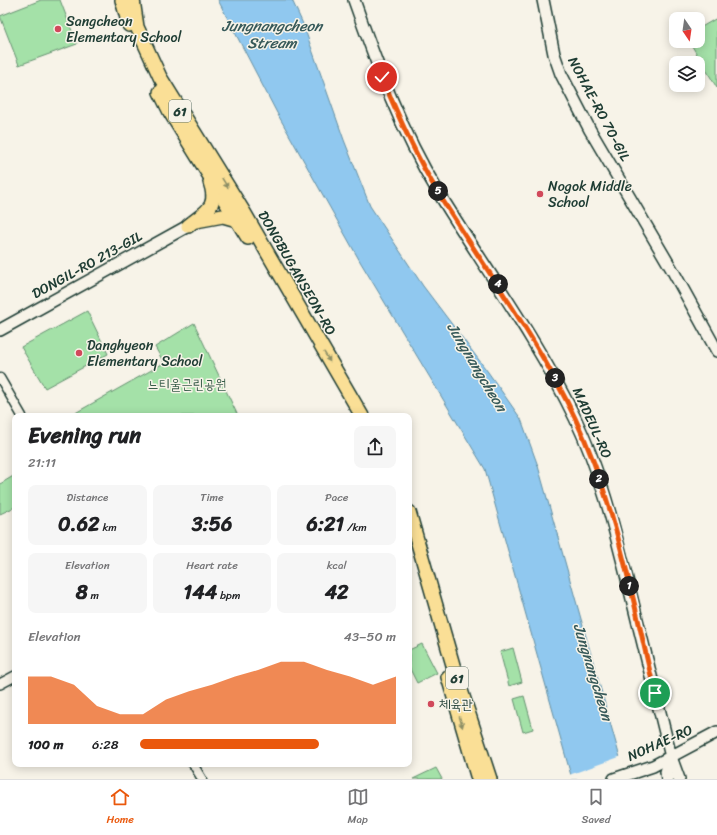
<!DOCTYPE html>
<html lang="en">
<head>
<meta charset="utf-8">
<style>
  :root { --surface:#fff; --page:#f6f6f6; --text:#202124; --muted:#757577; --line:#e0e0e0; --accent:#ea580c }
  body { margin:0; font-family:Sriracha,"Poor Story",sans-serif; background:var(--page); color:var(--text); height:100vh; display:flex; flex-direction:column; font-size:15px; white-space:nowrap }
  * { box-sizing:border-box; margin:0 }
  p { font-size:13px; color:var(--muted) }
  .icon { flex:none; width:22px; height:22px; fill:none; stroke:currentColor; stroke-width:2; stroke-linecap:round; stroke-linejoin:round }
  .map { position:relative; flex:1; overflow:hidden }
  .drawer { position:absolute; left:12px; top:413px; width:400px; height:354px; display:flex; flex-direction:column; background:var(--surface); border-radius:8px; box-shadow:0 2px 10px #0003 }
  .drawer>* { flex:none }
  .needle { width:26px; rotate:167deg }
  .buttons { position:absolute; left:669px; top:12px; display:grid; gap:8px }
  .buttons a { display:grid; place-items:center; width:36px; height:36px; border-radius:8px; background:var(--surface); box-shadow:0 2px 10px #0003; font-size:20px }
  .pin { position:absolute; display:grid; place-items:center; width:34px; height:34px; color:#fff; margin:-17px; border:2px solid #fff; border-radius:50%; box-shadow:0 1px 4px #0007 }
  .km { position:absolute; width:20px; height:20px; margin:-10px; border-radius:50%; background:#222; color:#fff; font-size:11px; line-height:20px; text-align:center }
  .round { display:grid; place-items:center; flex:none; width:42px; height:42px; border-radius:8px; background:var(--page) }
  .overview { display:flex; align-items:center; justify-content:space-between; height:68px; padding:0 16px }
  h1 { font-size:22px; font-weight:700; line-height:30px }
  .figures { display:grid; grid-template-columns:repeat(3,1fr); gap:6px; height:68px; padding:4px 16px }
  .figures div { display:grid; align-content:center; border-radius:8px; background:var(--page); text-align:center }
  .figures b { font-size:20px; font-weight:700 }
  .figures small { font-size:11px; font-weight:400 }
  .figures p { font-size:11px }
  .chart { height:112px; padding:8px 16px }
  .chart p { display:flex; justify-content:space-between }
  .chart svg { width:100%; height:72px; margin-top:4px; fill:var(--accent); opacity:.7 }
  ul { padding:0 16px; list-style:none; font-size:13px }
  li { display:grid; grid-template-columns:64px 48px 1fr; align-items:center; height:30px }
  li i { height:10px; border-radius:5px; background:var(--accent) }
  .tabs { display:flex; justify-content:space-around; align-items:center; height:56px; border-top:1px solid var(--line); background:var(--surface); font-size:11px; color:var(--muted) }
  .tabs a { display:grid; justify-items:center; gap:2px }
  .tabs .current { color:var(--accent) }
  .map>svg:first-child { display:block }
  .green { fill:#a4e1a8; stroke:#628f6e }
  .water { fill:#90c8ef; stroke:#6390a4 }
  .pier { fill:#f7f3e8 }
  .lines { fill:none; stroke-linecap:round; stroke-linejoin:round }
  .minor-casing { stroke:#1f3d34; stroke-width:11 }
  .tertiary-casing { stroke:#1f3d34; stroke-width:12 }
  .secondary-casing { stroke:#1f3d34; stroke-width:14 }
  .trunk-casing { stroke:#1f3d34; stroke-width:16 }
  .minor { stroke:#f7f3e8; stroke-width:8 }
  .tertiary { stroke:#f7f3e8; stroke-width:9 }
  .secondary { stroke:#f7f3e8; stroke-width:11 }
  .trunk { stroke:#fadf96; stroke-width:13 }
  .oneway { fill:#8c8e65 }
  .route-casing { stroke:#fff; stroke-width:8 }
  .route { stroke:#ea580c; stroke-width:5 }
  .poi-dot { fill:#d1495b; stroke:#f7f3e8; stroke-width:1.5 }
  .labels { text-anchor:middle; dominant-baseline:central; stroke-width:3; stroke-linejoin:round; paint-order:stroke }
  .shield { fill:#f7f3e8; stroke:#60746a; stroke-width:1 }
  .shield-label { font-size:13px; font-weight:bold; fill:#1f3d34 }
  .poi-label { font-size:14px; fill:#1f3d34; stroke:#f7f3e8; text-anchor:start }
  .street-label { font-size:14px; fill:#1f3d34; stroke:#f7f3e8 }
  .park-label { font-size:14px; fill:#3a5e4b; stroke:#f7f3e8 }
  .water-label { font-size:15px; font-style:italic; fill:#365959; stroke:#f7f3e8 }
</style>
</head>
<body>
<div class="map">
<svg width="717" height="779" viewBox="0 0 717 779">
  <rect width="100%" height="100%" fill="#f7f3e8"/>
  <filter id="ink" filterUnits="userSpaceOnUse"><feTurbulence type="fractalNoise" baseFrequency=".025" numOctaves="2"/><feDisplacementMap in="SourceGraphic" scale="8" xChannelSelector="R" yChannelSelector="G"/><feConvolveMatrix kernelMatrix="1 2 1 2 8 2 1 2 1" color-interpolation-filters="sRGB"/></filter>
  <g filter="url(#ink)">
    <g class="green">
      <path d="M41,0H60L77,44L19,65L0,16Z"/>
      <path d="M717,18V88L689,41H698V29Z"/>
      <path d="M87,311L108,354L45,388L21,347Z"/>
      <path d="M194,323L238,416H70L164,363L155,347Z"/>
      <path d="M15,475V507L0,514V484Z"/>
      <path d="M422,644L437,673L417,683L409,667V650Z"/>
      <path d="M513,648L522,682L509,686L500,652Z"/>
      <path d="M524,696L533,729L523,732L514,699Z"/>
      <path d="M436,768L442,779H413Z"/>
    </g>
    <path class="water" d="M218,0H292L303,24L344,140L370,206L423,286L488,372L521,419L538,466L626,779H572L485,469L361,263L277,113Z"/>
    <path class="pier" d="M622,756L628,779H570L569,775Z"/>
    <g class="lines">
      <defs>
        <g id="minor">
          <path d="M0,378L22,416"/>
          <path d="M193,764L202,779"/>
        </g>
        <path id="tertiary" d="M0,684L15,676"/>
        <g id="secondary">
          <path d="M354,0C377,65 401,131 437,190C483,266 536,337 575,418C602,474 616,535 631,595C644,649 658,703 671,757L679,779"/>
          <path d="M543,0L554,54L561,74L590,130L674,273L717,351"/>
          <path d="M0,330L188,226"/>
          <path d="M614,779L653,766L717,732"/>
          <path d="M667,779L666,772L671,757"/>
        </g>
        <g id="trunk">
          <path d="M122,0L129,25"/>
          <path d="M133,0L137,27L160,77L245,214L362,416"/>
          <path d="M160,92L170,112L248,238"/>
          <path d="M196,221L223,216L237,220"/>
          <path d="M188,226C206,211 219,208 210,182"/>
          <path d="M409,512L455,672L490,779"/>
          <path d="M448,677L478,779"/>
        </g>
      </defs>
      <use href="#minor" class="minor-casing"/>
      <use href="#tertiary" class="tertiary-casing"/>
      <use href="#secondary" class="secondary-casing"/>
      <use href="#trunk" class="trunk-casing"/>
      <use href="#minor" class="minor"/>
      <use href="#tertiary" class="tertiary"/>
      <use href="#secondary" class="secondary"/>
      <use href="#trunk" class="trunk"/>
    </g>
    <defs><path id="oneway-solid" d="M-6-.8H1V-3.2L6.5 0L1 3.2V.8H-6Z"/></defs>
    <g class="oneway">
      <use href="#oneway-solid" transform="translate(225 183) rotate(58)"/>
      <use href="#oneway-solid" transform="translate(327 357) rotate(59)"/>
      <use href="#oneway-solid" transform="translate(461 722) rotate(74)"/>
    </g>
  </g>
  <g class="lines" filter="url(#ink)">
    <defs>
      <path id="route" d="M382,77C398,116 415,155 437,191C483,266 537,338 575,418C616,504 633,601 655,693"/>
    </defs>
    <use href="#route" class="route-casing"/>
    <use href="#route" class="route"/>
  </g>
  <g class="poi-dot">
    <circle cx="58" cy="29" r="4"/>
    <circle cx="540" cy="194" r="4"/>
    <circle cx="79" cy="353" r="4"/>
    <circle cx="431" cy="704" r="4"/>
  </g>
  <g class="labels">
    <g class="shield">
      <rect x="169" y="100" width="22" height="22" rx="3"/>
      <rect x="446" y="667" width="22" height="22" rx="3"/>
    </g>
    <g class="shield-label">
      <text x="180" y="111">61</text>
      <text x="457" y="678">61</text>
    </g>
    <g class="poi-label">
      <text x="66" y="21">Sangcheon<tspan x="66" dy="16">Elementary School</tspan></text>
      <text x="548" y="186">Nogok Middle<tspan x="548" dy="16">School</tspan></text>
      <text x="87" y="345">Danghyeon<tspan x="87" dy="16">Elementary School</tspan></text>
      <text x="439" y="704">체육관</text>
    </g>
    <g class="street-label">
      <text transform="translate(599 109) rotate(62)">NOHAE-RO 70-GIL</text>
      <text transform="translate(87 265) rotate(-29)">DONGIL-RO 213-GIL</text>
      <text transform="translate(297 273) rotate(60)">DONGBUGANSEON-RO</text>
      <text transform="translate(592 423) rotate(66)">MADEUL-RO</text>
      <text transform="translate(660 743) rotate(-24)">NOHAE-RO</text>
    </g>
    <g class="park-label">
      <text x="187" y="384">느티울근린공원</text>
    </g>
    <g class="water-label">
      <text x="272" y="26">Jungnangcheon<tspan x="272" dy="17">Stream</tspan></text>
      <text transform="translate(477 367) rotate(59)">Jungnangcheon</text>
      <text transform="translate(593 672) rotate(73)">Jungnangcheon</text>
    </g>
  </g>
</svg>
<div class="buttons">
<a><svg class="needle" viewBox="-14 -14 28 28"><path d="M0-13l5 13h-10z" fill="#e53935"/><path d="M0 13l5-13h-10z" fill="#757577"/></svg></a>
<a><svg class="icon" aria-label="layers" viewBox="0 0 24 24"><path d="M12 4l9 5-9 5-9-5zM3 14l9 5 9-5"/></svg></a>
</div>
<div class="pin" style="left:655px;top:693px;background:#1e9e55"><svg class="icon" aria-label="arrive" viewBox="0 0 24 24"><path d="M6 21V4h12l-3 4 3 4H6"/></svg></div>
<div class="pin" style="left:382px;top:77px;background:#d93025"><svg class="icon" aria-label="check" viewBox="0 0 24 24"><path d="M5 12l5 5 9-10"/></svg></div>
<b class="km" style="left:629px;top:586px">1</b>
<b class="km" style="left:599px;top:479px">2</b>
<b class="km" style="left:555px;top:378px">3</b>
<b class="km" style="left:498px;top:284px">4</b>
<b class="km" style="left:438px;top:191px">5</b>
<section class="drawer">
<div class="overview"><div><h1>Evening run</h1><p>21:11</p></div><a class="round"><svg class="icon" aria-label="share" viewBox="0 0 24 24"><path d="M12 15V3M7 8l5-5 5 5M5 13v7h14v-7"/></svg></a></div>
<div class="figures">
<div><p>Distance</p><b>0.62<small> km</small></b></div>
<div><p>Time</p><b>3:56</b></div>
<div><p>Pace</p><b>6:21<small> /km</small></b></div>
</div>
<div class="figures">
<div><p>Elevation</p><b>8<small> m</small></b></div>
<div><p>Heart rate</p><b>144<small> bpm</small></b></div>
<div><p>kcal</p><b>42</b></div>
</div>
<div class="chart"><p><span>Elevation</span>43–50 m</p>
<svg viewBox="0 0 160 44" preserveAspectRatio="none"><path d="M0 44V15L10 15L20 20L30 33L40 38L50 38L60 29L70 24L80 20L90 15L100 11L110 6L120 6L130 11L140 15L150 20L160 15V44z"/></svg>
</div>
<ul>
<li><b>100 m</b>6:28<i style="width:70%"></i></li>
</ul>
</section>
</div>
<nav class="tabs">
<a class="current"><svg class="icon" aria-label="home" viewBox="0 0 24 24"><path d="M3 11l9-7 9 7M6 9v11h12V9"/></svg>Home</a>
<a><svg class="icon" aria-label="map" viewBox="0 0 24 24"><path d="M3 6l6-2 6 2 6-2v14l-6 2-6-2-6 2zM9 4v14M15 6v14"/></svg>Map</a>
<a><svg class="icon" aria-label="saved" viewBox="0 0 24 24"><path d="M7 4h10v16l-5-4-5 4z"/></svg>Saved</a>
</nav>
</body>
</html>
